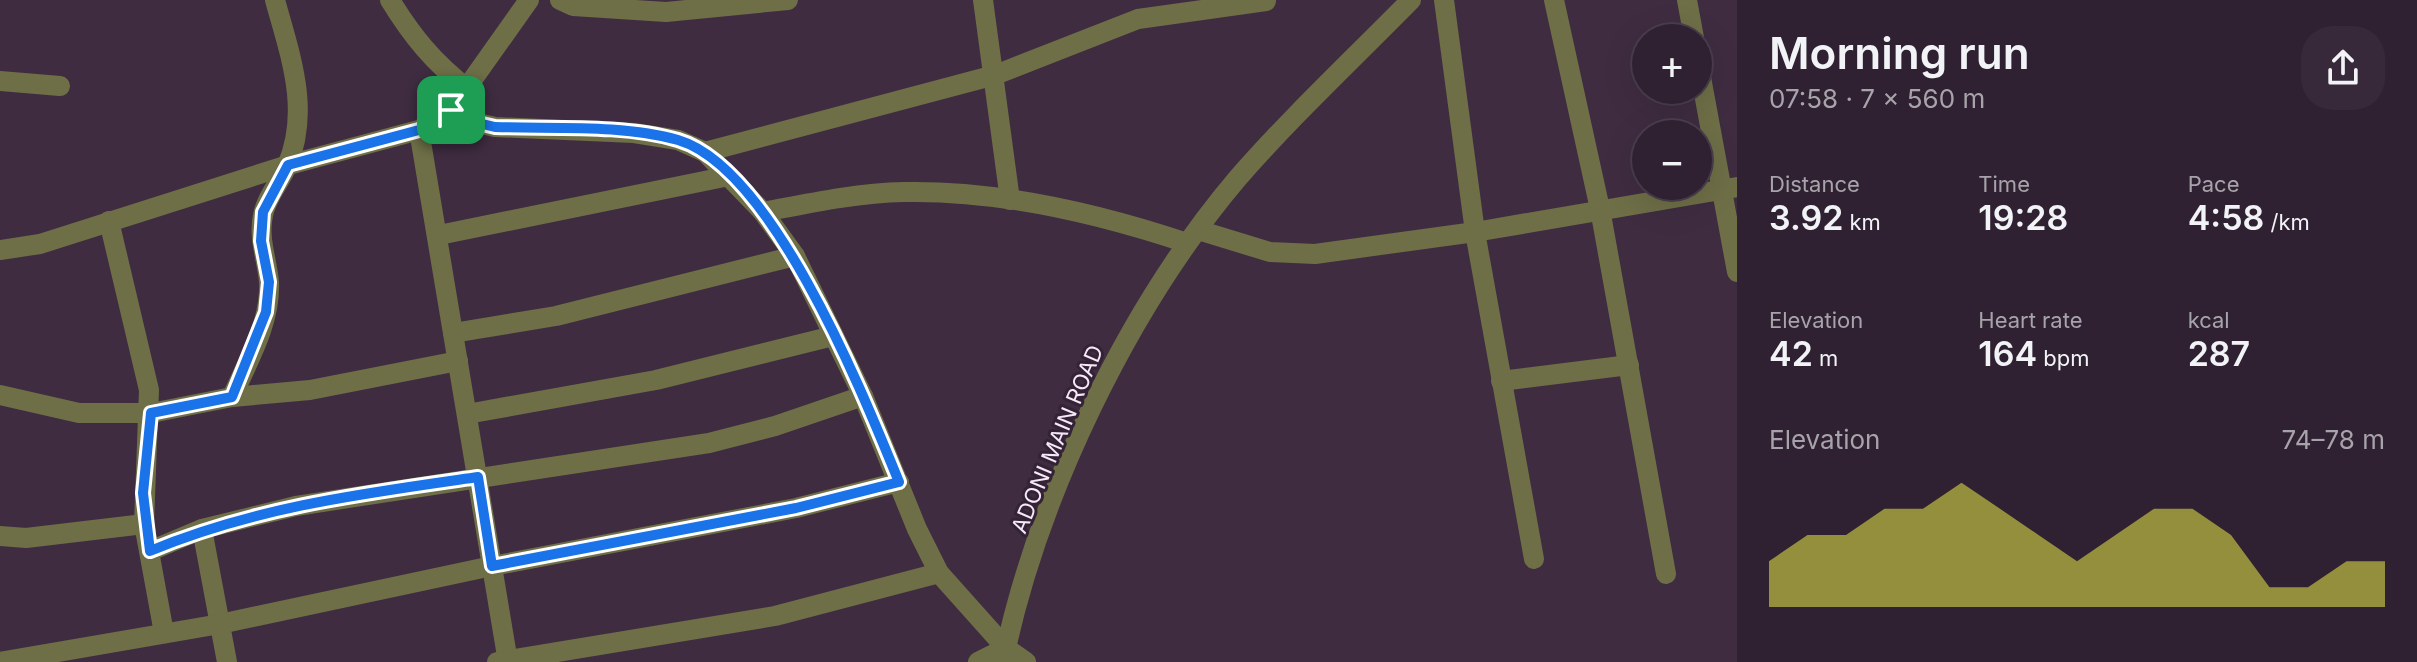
<!DOCTYPE html>
<html lang="en">
<head>
<meta charset="utf-8">
<style>
  :root { --surface:#2f2131; --page:#372939; --text:#f1f3f6; --muted:#a7a3ab; --line:#4a3e4d; --accent:#c0be41 }
  body { margin:0; font-family:Inter,sans-serif; background:var(--page); color:var(--text); height:100vh; display:flex; flex-direction:column; font-size:30px; white-space:nowrap }
  * { box-sizing:border-box; margin:0 }
  p { font-size:26px; color:var(--muted) }
  .icon { flex:none; width:44px; height:44px; fill:none; stroke:currentColor; stroke-width:2; stroke-linecap:round; stroke-linejoin:round }
  .map { position:relative; flex:1; overflow:hidden }
  .panel { display:flex; flex-direction:column; background:var(--surface); width:680px }
  .panel>* { flex:none }
  .controls { position:absolute; left:1632px; top:24px; display:grid; gap:16px }
  .controls a { display:grid; place-items:center; width:80px; height:80px; border-radius:50%; background:var(--surface); box-shadow:0 8px 32px #0002,0 0 0 2px var(--line); font-size:40px }
  .pin { position:absolute; display:grid; place-items:center; width:68px; height:68px; color:#fff; margin:-34px; border-radius:16px; box-shadow:0 4px 12px #0006 }
  .round { display:grid; place-items:center; flex:none; width:84px; height:84px; border-radius:32px; background:var(--page) }
  .headline { display:flex; align-items:center; justify-content:space-between; height:136px; padding:0 32px }
  h1 { font-size:44px; font-weight:600; line-height:60px }
  .stats { display:grid; grid-template-columns:repeat(3,1fr); gap:12px; height:136px; padding:8px 32px }
  .stats div { display:grid; align-content:center }
  .stats b { font-size:34px; font-weight:600 }
  .stats small { font-size:22px; font-weight:400 }
  .stats p { font-size:22px }
  .chart { height:224px; padding:16px 32px }
  .chart p { display:flex; justify-content:space-between }
  .chart svg { width:100%; height:144px; margin-top:8px; fill:var(--accent); opacity:.7 }
  main { display:flex; flex:1; min-height:0 }
  .map>svg:first-child { display:block }
  .lines { fill:none; stroke-linecap:round; stroke-linejoin:round }
  .minor { stroke:#6e6f47; stroke-width:20 }
  .route-casing { stroke:#fff; stroke-width:16 }
  .route { stroke:#1a73e8; stroke-width:10 }
  .labels { text-anchor:middle; dominant-baseline:central; stroke-width:6; stroke-linejoin:round; paint-order:stroke }
  .street-label { font-size:22px; fill:#f6e9f7; stroke:#342236 }
</style>
</head>
<body>
<main>
<div class="map">
<svg width="1737" height="662" viewBox="0 0 1737 662">
  <rect width="100%" height="100%" fill="#3f2c41"/>
  <g class="lines">
    <g class="minor">
      <path d="M390,0C412,36 434,63 468,89"/>
      <path d="M560,0L573,6L666,12L788,0"/>
      <path d="M983,0L1010,200"/>
      <path d="M1444,0L1475,232L1534,559"/>
      <path d="M1554,0L1600,209L1666,574"/>
      <path d="M1687,0L1694,38"/>
      <path d="M1698,61L1737,272"/>
      <path d="M0,81L60,86"/>
      <path d="M451,110L474,122L495,127L634,133L678,140L705,152L763,212L795,256L863,396L917,529L939,573L1006,648"/>
      <path d="M419,130L508,662"/>
      <path d="M705,152L995,75L1138,19L1266,1"/>
      <path d="M763,212C810,203 856,193 904,192C1000,190 1097,213 1187,243"/>
      <path d="M109,221L149,390L144,524L164,633"/>
      <path d="M1198,230L1270,252L1315,254L1475,232L1737,187"/>
      <path d="M439,235L729,176"/>
      <path d="M0,250L40,244L288,165L419,130L451,110L529,0"/>
      <path d="M453,333L556,316L795,256"/>
      <path d="M1501,381L1629,365"/>
      <path d="M0,395L79,413H151L232,397L310,390L458,361"/>
      <path d="M232,397C248,361 271,322 269,282C267,259 258,239 263,215C266,198 280,182 287,166C311,110 290,55 275,0"/>
      <path d="M467,414L656,380L833,336"/>
      <path d="M202,529L227,662"/>
      <path d="M0,536L26,538L144,524"/>
      <path d="M150,551L202,529L296,506L709,443L775,426L863,396"/>
      <path d="M0,662L220,624L492,566L796,508L899,482"/>
      <path d="M497,662L775,616L939,573"/>
      <path d="M978,662L1006,648L1026,662"/>
      <path d="M1003,662C1037,497 1128,308 1237,179C1291,117 1353,59 1411,0"/>
    </g>
  </g>
  <g class="lines">
    <defs>
      <path id="route" d="M451,110L474,122L495,127C551,129 624,124 678,140C773,168 863,394 899,482L796,508L492,566L478,477C366,493 255,507 150,551L143,493L151,413L232,397L266,312L269,282L261,241L263,212L288,165L419,130Z"/>
    </defs>
    <use href="#route" class="route-casing"/>
    <use href="#route" class="route"/>
  </g>
  <g class="labels">
    <g class="street-label">
      <text transform="translate(1057 439) rotate(-67)">ADONI MAIN ROAD</text>
    </g>
  </g>
</svg>
<div class="controls">
<a>+</a>
<a>−</a>
</div>
<div class="pin" style="left:451px;top:110px;background:#1e9e55"><svg class="icon" aria-label="arrive" viewBox="0 0 24 24"><path d="M6 21V4h12l-3 4 3 4H6"/></svg></div>
</div>
<section class="panel">
<div class="headline"><div><h1>Morning run</h1><p>07:58 · 7 × 560 m</p></div><a class="round"><svg class="icon" aria-label="share" viewBox="0 0 24 24"><path d="M12 15V3M7 8l5-5 5 5M5 13v7h14v-7"/></svg></a></div>
<div class="stats">
<div><p>Distance</p><b>3.92<small> km</small></b></div>
<div><p>Time</p><b>19:28</b></div>
<div><p>Pace</p><b>4:58<small> /km</small></b></div>
</div>
<div class="stats">
<div><p>Elevation</p><b>42<small> m</small></b></div>
<div><p>Heart rate</p><b>164<small> bpm</small></b></div>
<div><p>kcal</p><b>287</b></div>
</div>
<div class="chart"><p><span>Elevation</span>74–78 m</p>
<svg viewBox="0 0 160 44" preserveAspectRatio="none"><path d="M0 44V30L10 22L20 22L30 14L40 14L50 6L60 14L70 22L80 30L90 22L100 14L110 14L120 22L130 38L140 38L150 30L160 30V44z"/></svg>
</div>
</section>
</main>
</body>
</html>
